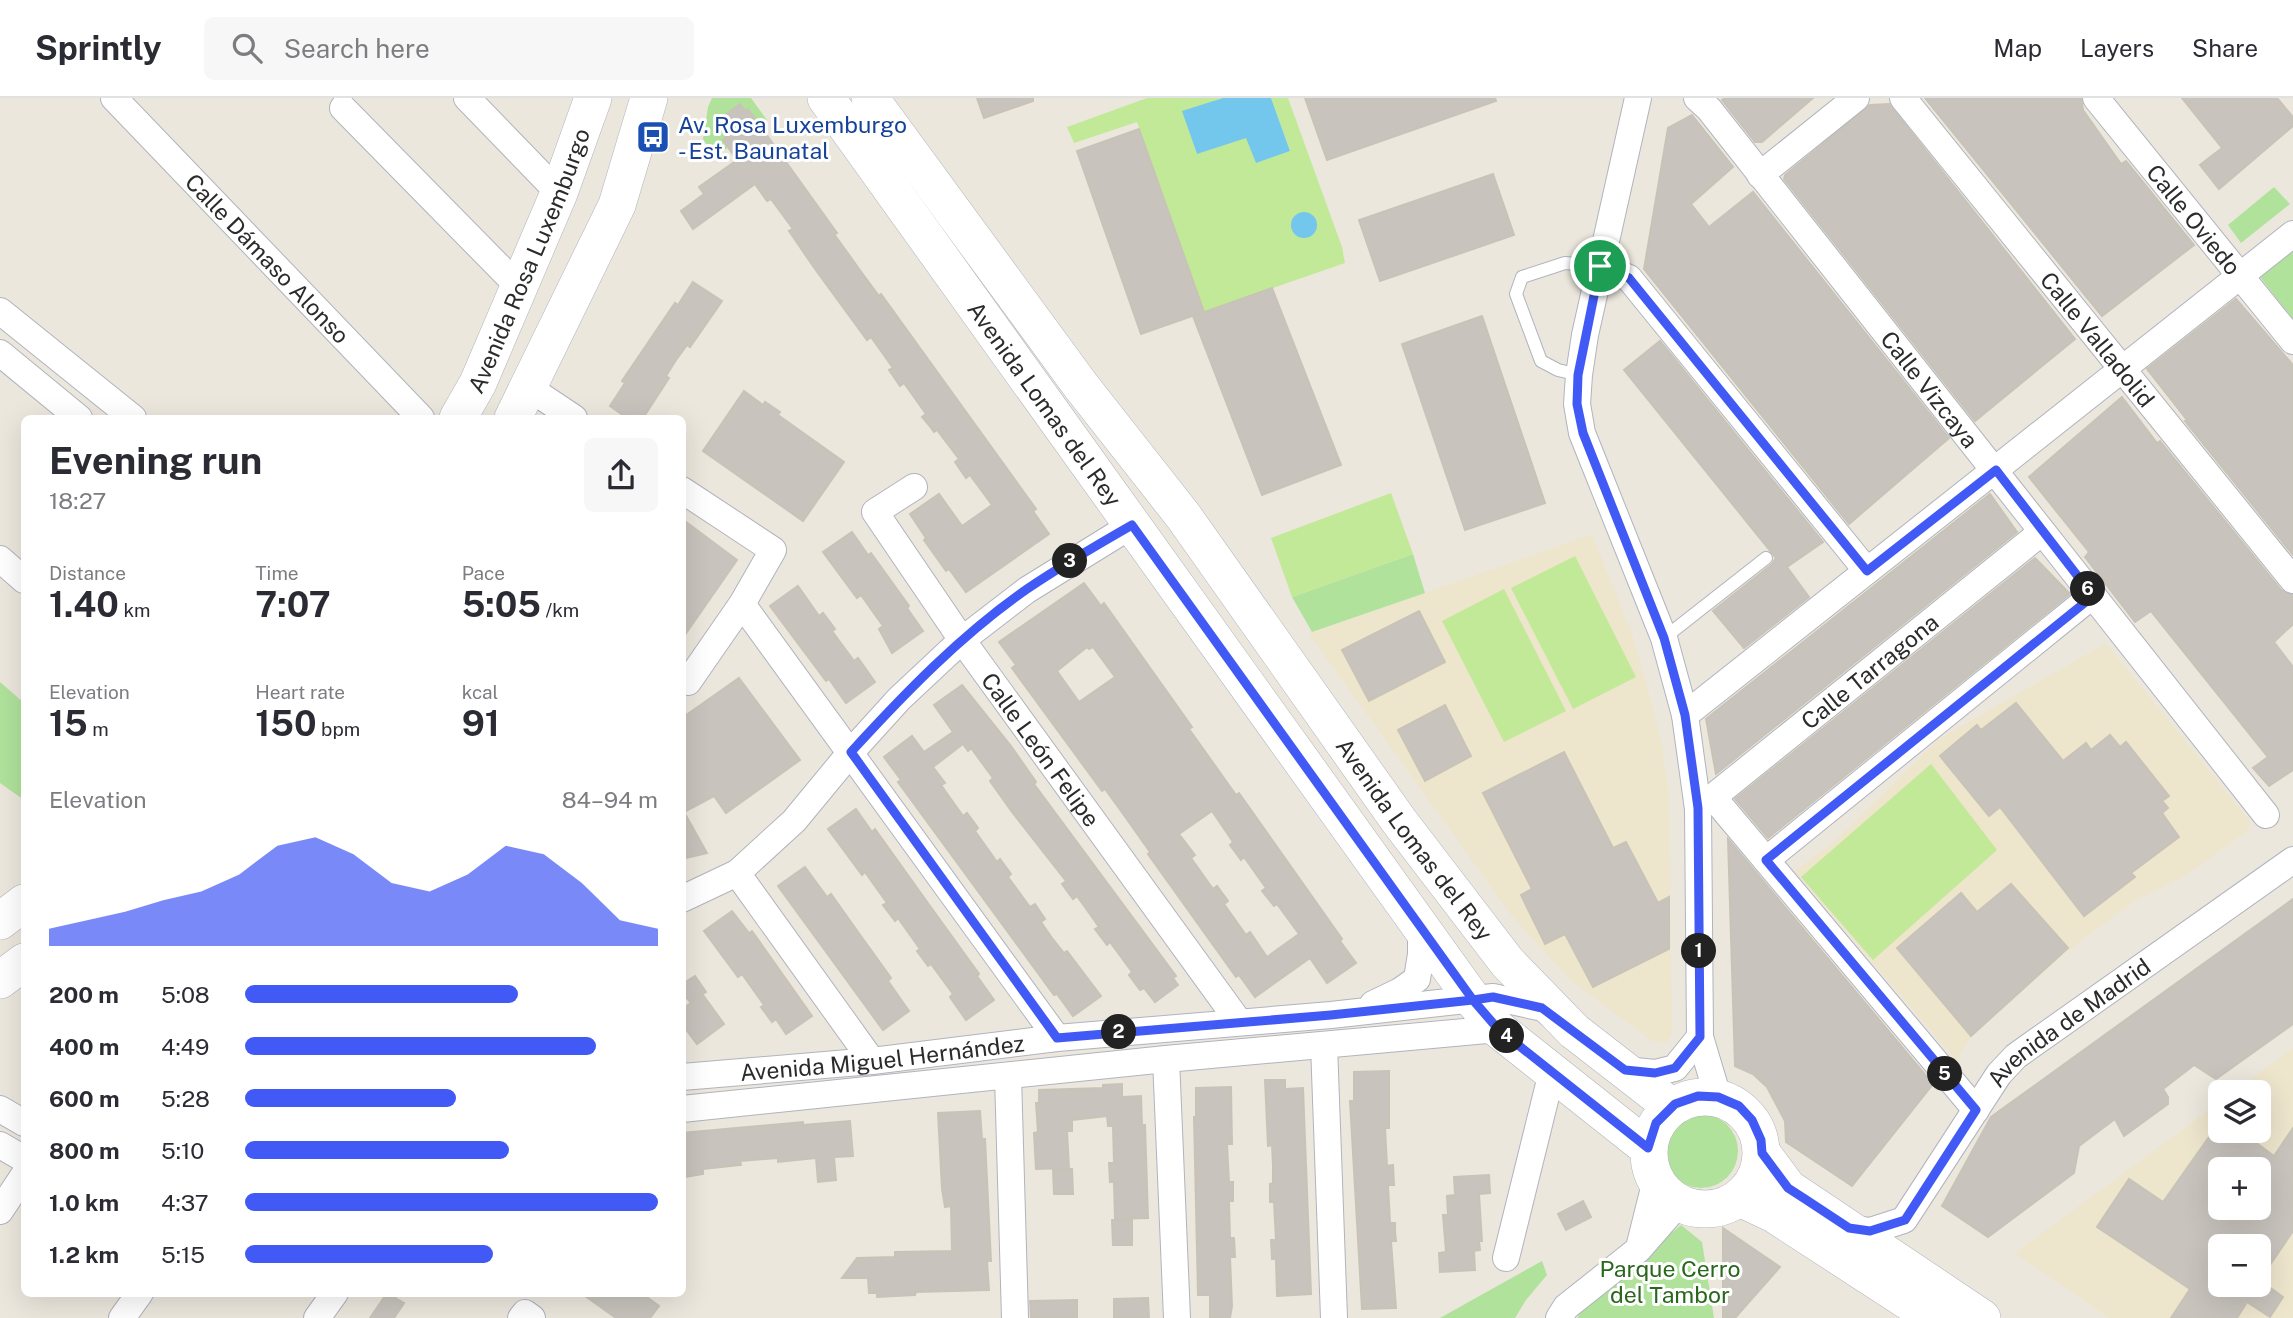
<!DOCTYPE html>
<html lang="en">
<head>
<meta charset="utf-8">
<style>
  :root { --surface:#fff; --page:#f7f7f7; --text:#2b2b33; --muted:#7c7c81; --line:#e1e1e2; --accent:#415af6 }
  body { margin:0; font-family:"Public Sans",sans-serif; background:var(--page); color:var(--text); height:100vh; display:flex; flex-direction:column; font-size:26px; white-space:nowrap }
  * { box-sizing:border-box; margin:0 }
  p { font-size:23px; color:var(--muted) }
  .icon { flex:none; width:38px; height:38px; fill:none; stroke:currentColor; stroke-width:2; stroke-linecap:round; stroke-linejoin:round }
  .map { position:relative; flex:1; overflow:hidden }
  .sheet { position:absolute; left:21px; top:317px; width:665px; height:882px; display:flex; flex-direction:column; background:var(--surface); border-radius:10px; box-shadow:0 7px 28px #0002 }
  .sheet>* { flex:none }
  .controls { position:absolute; left:2208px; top:982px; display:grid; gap:14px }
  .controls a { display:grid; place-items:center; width:63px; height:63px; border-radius:10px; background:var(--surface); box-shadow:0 7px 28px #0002; font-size:35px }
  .pin { position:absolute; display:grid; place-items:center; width:60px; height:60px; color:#fff; margin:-30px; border:4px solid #fff; border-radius:50%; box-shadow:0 2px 7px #0007 }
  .km { position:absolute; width:35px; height:35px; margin:-18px; border-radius:50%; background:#222; color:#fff; font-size:19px; line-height:35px; text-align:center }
  .round { display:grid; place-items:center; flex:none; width:74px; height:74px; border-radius:10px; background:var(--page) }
  .headline { display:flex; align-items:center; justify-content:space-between; height:119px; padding:0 28px }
  h1 { font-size:38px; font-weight:700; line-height:52px }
  .figures { display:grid; grid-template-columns:repeat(3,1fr); gap:10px; height:119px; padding:7px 28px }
  .figures div { display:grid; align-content:center }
  .figures b { font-size:35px; font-weight:700 }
  .figures small { font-size:19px; font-weight:400 }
  .figures p { font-size:19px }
  .chart { height:196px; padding:14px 28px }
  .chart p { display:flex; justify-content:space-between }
  .chart svg { width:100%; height:126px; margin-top:7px; fill:var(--accent); opacity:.7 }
  ul { padding:0 28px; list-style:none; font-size:23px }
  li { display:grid; grid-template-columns:112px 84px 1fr; align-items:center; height:52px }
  li i { height:18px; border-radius:9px; background:var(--accent) }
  header { display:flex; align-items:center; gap:42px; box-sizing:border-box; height:98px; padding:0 35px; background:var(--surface); border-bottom:2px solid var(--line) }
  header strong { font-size:33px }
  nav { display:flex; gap:38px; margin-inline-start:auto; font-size:24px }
  .search { width:490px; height:63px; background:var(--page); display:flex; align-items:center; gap:18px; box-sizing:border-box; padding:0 24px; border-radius:10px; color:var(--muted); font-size:26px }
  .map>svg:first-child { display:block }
  .education { fill:#eee5cd; fill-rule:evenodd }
  .green { fill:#b0e29b }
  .pitch { fill:#c2e997 }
  .water { fill:#73c6ec }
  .building { fill:#c8c3bd; stroke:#c8c3b7; stroke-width:2; fill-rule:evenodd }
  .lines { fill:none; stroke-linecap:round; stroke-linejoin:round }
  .lane-casing { stroke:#b1b3be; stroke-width:14 }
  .street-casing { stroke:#b1b3be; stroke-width:28 }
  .secondary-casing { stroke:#b1b3be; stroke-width:38 }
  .lane { stroke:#fff; stroke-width:12 }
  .street { stroke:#fff; stroke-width:26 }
  .secondary { stroke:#fff; stroke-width:37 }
  .route-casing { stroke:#fff; stroke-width:14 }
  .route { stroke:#415af6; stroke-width:9 }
  .labels { text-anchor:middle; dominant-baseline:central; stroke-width:6; stroke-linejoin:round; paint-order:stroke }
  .transit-label { font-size:23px; fill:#164399; stroke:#fff; text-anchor:start }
  .street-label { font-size:23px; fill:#2b2b2b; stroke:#fff }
  .park-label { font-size:23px; fill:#28671c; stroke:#fff }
</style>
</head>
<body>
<header>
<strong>Sprintly</strong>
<div class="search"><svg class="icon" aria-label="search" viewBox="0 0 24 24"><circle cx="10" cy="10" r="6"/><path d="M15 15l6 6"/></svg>Search here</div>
<nav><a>Map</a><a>Layers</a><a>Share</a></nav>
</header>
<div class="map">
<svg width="2293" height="1220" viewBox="0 0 2293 1220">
  <rect width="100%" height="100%" fill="#ece7dd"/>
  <g class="education">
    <path d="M1592,436L1631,533L1643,572L1661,643L1669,698L1672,935L1667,943L1662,945L1652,943L1572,884L1512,818L1309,536Z"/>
    <path d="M2106,545L2250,723L2248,733L2183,779L2135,803L2080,843L1972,937L1957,963L1794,773L1833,745L1939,641Z"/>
    <path d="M2293,950V1220H2109L2015,1155L2221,1003V1032H2259V994H2233ZM2221,1071H2259V1110H2221ZM2221,1148H2259V1186H2221Z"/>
  </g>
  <g class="green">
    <path d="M712,0H751L767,22L715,59L703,41L708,9Z"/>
    <path d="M2274,89L2290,106L2241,145L2228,127Z"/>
    <path d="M2293,153V221L2260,179Z"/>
    <path d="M1413,456L1425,495L1312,534L1292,499Z"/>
    <path d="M0,584L24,605V702L0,685Z"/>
    <circle cx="1701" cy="1053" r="37"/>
    <path d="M1681,1127L1702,1144L1714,1220H1577L1583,1210Z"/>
    <path d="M1542,1163L1547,1177L1526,1202L1515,1220H1440Z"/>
  </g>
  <g class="pitch">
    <path d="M1147,0H1223L1183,14L1197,56L1246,39L1256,64L1290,53L1271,0H1288L1342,149L1345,165L1204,214L1137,24L1074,45L1067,29Z"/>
    <path d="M1391,395L1413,456L1292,499L1271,440Z"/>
    <path d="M1575,458L1636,579L1573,611L1511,490Z"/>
    <path d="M1504,491L1566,613L1504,644L1442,523Z"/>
    <path d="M1931,666L1997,752L1873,862L1801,779Z"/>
  </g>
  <g class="water">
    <path d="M1223,0H1271L1290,53L1256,65L1246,40L1197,56L1182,13Z"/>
    <circle cx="1304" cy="127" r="13"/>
  </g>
  <g class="building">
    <path d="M977,0H1033V3L984,20Z"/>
    <path d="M1305,0H1495L1496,3L1327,62Z"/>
    <path d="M1725,0H1813L1762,44H1755L1722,2Z"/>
    <path d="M1925,0H2081L2083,12L2121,66L2126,63L2194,147L2102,218Z"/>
    <path d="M2182,0H2277L2293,19V28L2219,91L2200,67L2222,50Z"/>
    <path d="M740,6L745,13L748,11L837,135L834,136L862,175L879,198L881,196L1036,411L1033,413L1049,436L966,494L949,471L946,473L924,442L926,440L910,416L939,396L962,428L992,407L970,377L966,380L955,364L959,361L937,332L934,334L928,326L922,319L926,316L904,285L900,288L889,272L893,270L871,239L867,242L815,171L789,133L793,131L771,101L767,103L755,86L693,131L681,113L704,96L699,89L737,62L723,42L726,39L716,24Z"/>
    <path d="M1889,6L2075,241L1975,323L1784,81L1785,77L1870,7Z"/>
    <path d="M1692,17L1733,69L1691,106L1709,129L1753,94L1949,340L1849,426L1644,171L1668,30Z"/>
    <path d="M1139,31L1204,214L1141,236L1077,53Z"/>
    <path d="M1493,76L1514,137L1380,183L1359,122Z"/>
    <path d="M693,184L722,203L690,249L687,247L676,262L666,278L669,280L643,320H627L610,308L625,285L622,283L675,205L678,207Z"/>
    <path d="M1272,190L1341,367L1262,397L1193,218Z"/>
    <path d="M2236,201L2293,267V457L2185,323L2187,322L2147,271Z"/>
    <path d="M1482,218L1545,405L1465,432L1402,246Z"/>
    <path d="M1660,243L1823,444L1787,469L1809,499L1744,550L1713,513L1771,467L1776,460L1624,272Z"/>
    <path d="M744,293L763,307L765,304L780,314L778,317L844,364L803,423L703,353Z"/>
    <path d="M2122,299L2157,345L2160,343L2281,492L2293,497V526L2274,544L2293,569V672L2269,688L2253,670L2268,659L2151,513L2135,524L2085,459L2089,454L2029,379Z"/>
    <path d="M1990,396L2017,434L1716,676L1706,621Z"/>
    <path d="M682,421L737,462L682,541Z"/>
    <path d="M852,434L868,457L871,455L909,508L907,510L923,533L892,555L879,531L883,528L861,497L857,500L823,454Z"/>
    <path d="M2035,460L2070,496L1768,740L1735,701Z"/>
    <path d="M1084,485L1101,508L1104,505L1192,629L1189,631L1236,697L1239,695L1342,841L1340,843L1356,865L1327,885L1310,860L1255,899L1239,877L1236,879L1148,756L1150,754L1121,713L1105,691L1102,693L1012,570L1016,567L999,544ZM1087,549L1089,551L1093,549L1115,579L1079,604L1057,573ZM1212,713L1233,744L1230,747L1241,762L1244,759L1266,790L1262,793L1274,808L1277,806L1299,836L1267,859L1250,834L1246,837L1224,806L1228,803L1217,788L1213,791L1191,760L1195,757L1179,736Z"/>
    <path d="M798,488L819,518L823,515L835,531L832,533L854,563L858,560L875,584L846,605L829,581L826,583L770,508Z"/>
    <path d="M1419,513L1445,564L1369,603L1342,552Z"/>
    <path d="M739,580L800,662L726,715L714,698L684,714L707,755L682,761V620Z"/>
    <path d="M962,587L1011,648L1036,684L1034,686L1176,878L1173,880L1178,887L1155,904L1144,890L1140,892L1129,877L1132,874L1110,844L1107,847L1095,831L1099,829L1077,798L1073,801L1062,786L1066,783L1012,714L990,683L993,680L971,650L968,653L963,646L933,669L945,685L941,687L963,718L967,715L973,723L978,730L975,733L997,764L1000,761L1011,776L1008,779L1030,809L1035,806L1045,821L1041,824L1052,840L1064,855L1067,853L1101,898L1073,918L1057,896L1054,897L898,684L901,682L884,659L912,638L924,654L953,634L934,607Z"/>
    <path d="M2016,605L2063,663L2086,645L2091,652L2110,637L2120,649L2126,644L2169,698L2162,703L2168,710L2162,715L2179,739L2131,775L2135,779L2084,818L2000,709L1989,718L1940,658L1977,627L1981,632Z"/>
    <path d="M1445,607L1471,658L1425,683L1398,632Z"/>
    <path d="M1564,654L1613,750L1626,744L1658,805L1669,799V851L1593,889L1565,836L1545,846L1521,797L1532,791L1483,695Z"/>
    <path d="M856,711L872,734L875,731L925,801L979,876L977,878L994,902L966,922L950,899L953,896L931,866L928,868L917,853L920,851L898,820L895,823L883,807L887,805L865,774L862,777L828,731Z"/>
    <path d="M1728,741L1933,986L1852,1088L1786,1044L1785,1023L1767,989L1753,976L1735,968Z"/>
    <path d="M805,769L827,799L831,796L858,834L891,880L888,883L909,913L883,932L778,788Z"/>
    <path d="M2011,786L2068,850L1971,938L1897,850L1961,795L1977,814Z"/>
    <path d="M2293,801V926L2216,981L2194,967L2163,991L2168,999V1006L2124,1038L2115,1021L2079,1048L2074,1075L1988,1139L1942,1108L1991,1019Z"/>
    <path d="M732,813L749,835L752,833L812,918L786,936L776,921L772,924L761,909L764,907L742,876L738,879L704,833Z"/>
    <path d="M695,878L706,894L690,904L682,894V886Z"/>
    <path d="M703,897L724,926L697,946L682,926V911Z"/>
    <path d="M1389,973V1030H1385L1387,1068L1393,1067L1394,1087H1388L1390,1125H1395V1134L1396,1143H1391L1396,1210L1362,1211L1350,1003H1354V974Z"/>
    <path d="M1265,982H1285V991L1303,990L1311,1196L1277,1198L1276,1161H1272L1271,1142H1276L1274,1104H1270V1086L1273,1085V1067L1272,1047L1268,1048Z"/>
    <path d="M1122,986V999L1141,998L1142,1027H1145L1148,1120L1115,1121L1114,1084H1110L1109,1065H1114L1113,1028H1108L1107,1018L1072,1022V1033H1067L1069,1070L1036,1071L1034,1035L1038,1034L1036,1005H1039V992L1103,990V987Z"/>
    <path d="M1231,989L1232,1046H1227L1229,1084H1233V1103H1229L1230,1140H1234L1235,1159H1230L1232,1208L1230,1220H1210V1197H1198L1194,1019H1196V990Z"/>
    <path d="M980,1013L982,1041H985L987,1082L991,1163H987L989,1192L916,1194L915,1197L877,1199V1195H869L868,1180H842L857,1160L895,1159V1154L952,1153L951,1108L945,1109L942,1091L938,1015Z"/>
    <path d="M850,1023L853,1058L834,1059L836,1082L818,1084L816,1060L778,1064V1060L740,1063L741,1067L703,1071V1076L685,1079V1073H682V1035L803,1024V1027Z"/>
    <path d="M2293,1030V1133L2259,1183V1148H2221V1186H2265L2283,1199L2270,1219L2247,1204L2237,1220H2171L2190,1191L2097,1129L2129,1081L2163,1104L2214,1032H2239L2274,1058ZM2221,1071H2259V1110H2221Z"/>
    <path d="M1053,1071H1072L1073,1096H1054Z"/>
    <path d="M1489,1077L1490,1095L1479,1096L1482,1143H1479L1480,1152L1474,1153L1475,1172L1440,1174L1439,1155L1446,1154L1443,1117H1448L1447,1098L1455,1097L1454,1079Z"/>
    <path d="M1583,1103L1591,1119L1566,1132L1558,1116Z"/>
    <path d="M1112,1122H1132V1147H1113Z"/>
    <path d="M1723,1130L1780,1169L1735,1220H1723Z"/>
    <path d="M387,1195L404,1205L394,1220H370Z"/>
    <path d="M581,1195H641L659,1208L650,1220H616Z"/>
    <path d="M1148,1200L1149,1220H1114V1201Z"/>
    <path d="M1077,1202V1220H1031L1030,1203Z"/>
  </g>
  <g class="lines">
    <defs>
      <g id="lane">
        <path d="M1579,277L1558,272L1541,263L1516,196L1522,179L1565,165L1600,168"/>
        <path d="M1664,540L1766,460"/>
      </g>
      <g id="street">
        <path id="s1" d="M114,0L421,320"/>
        <path d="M467,0L559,95"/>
        <path d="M1638,0L1585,237L1579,277L1577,306L1582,335L1664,540L1685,617L1698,711L1700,939L1718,999"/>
        <path id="s2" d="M1697,0L1709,11L2266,717"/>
        <path id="s3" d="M1903,0L2293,482"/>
        <path id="s4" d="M2096,0L2293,243"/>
        <path d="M343,10L519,189"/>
        <path d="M1760,77L1856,0"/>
        <path d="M1600,168L1629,180L1867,473"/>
        <path d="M0,213L133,320"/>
        <path d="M0,255L79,320"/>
        <path d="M529,290L574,320"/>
        <path id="s5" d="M914,389L875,414L962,542L1239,924"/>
        <path d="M682,392L773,452L742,506L688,584"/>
        <path d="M0,461L24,482"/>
        <path d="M742,506L1057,940"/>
        <path d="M1685,617L2293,136"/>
        <path d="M1713,699L1976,1012"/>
        <path id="s6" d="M1698,711L2042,434"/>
        <path d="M1766,762L2093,497"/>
        <path d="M737,775L872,963"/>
        <path d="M682,801L737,775L794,723L851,654L899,601L962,542L1027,492L1132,427"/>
        <path d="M1373,906L1400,893L1417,881L1421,856V829"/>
        <path d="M1324,947L1334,1220"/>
        <path d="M1166,961L1177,1220"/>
        <path d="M1625,972L1655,975L1675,970L1700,939"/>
        <path d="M1008,978L1015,1220"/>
        <path id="s7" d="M682,979L872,963L1057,940L1331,917L1493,899L1543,910L1553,918"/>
        <path d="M0,1011L24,1025"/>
        <path d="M682,1011L1166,961L1498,931"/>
        <path d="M0,1047L24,1061"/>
        <path d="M0,1113L24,1077"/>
        <path id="s8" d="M1849,1130L1870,1133L1904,1122L1999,976L2016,958L2293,762"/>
        <path d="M1640,1146L1656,1082"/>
        <path d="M1506,1160L1552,974"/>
        <path d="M122,1220L140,1195"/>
        <path d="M317,1220L335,1195"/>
        <path d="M521,1220L525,1215L532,1220"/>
        <path d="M1559,1220L1566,1209L1639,1151L1679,1105"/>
      </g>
      <g id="secondary">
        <path id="s9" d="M826,0L1473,902L1498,931L1648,1050"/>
        <path id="s10" d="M870,0L1081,288L1184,419L1399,723L1507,864L1574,933L1672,1009"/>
        <path id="s11" d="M458,320L478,285L559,95L593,0"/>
        <path d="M513,320L617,107L649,0"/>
        <path d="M0,823L24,805"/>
        <path d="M0,882L24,864"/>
        <circle cx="1705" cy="1055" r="56"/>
        <path d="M1762,1055L1788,1090L1982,1220"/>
        <path d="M1740,1100L1774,1116L1934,1220"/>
      </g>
    </defs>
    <use href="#lane" class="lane-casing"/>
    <use href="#street" class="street-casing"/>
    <use href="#secondary" class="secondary-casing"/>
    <use href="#lane" class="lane"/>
    <use href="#street" class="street"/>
    <use href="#secondary" class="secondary"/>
  </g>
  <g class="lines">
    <defs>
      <path id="route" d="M1600,168L1578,277L1577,306L1583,335L1664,540L1685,617L1698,710L1700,939L1675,970L1655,975L1625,972L1542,910L1493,899L1473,902L1331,917L1057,940L851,654C905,595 961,537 1027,491C1061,468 1097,447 1132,427L1473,902L1498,931L1648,1050L1656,1025L1675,1006L1698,998L1718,999L1739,1008L1752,1022L1761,1042L1762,1055L1788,1090L1805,1101L1849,1130L1870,1133L1905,1122L1976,1012L1766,762L2093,498L1996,372L1867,473L1629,180L1600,168"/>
    </defs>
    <use href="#route" class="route-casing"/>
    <use href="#route" class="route"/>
  </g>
  <defs>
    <symbol id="bus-square" viewBox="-11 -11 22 22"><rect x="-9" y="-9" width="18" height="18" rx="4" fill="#1a4fb4" stroke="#fff"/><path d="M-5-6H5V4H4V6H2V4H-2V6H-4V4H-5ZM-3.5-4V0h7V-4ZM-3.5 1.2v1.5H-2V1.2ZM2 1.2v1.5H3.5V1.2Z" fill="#fff"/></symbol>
  </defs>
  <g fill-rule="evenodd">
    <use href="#bus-square" x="634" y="20" width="38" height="38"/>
  </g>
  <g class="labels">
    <g class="transit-label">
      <text x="678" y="26">Av. Rosa Luxemburgo<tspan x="678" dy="26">- Est. Baunatal</tspan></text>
    </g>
    <g class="street-label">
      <text stroke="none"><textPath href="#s4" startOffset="156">Calle Oviedo</textPath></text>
      <text stroke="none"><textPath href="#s1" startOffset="222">Calle Dámaso Alonso</textPath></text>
      <text stroke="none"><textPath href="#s11" startOffset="173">Avenida Rosa Luxemburgo</textPath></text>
      <text stroke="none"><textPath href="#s3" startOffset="310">Calle Valladolid</textPath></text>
      <text stroke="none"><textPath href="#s2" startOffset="373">Calle Vizcaya</textPath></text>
      <text stroke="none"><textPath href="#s9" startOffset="376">Avenida Lomas del Rey</textPath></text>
      <text stroke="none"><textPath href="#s6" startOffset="220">Calle Tarragona</textPath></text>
      <text stroke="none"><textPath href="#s5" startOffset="336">Calle León Felipe</textPath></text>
      <text stroke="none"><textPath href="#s10" startOffset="920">Avenida Lomas del Rey</textPath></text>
      <text stroke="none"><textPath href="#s8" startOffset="318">Avenida de Madrid</textPath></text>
      <text stroke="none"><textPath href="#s7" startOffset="201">Avenida Miguel Hernández</textPath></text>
    </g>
    <g class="park-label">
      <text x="1670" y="1170">Parque Cerro<tspan x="1670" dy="26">del Tambor</tspan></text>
    </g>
  </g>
</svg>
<div class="controls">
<a><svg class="icon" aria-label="layers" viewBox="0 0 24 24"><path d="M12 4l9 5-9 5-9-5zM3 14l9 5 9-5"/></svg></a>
<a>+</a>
<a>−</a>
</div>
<div class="pin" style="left:1600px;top:168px;background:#1e9e55"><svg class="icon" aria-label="arrive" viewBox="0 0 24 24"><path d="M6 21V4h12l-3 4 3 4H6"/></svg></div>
<b class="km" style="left:1699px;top:853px">1</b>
<b class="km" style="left:1119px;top:934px">2</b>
<b class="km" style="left:1070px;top:463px">3</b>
<b class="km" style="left:1507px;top:938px">4</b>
<b class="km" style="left:1945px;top:976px">5</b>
<b class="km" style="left:2088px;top:491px">6</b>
<section class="sheet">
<div class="headline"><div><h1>Evening run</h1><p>18:27</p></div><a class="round"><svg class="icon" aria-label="share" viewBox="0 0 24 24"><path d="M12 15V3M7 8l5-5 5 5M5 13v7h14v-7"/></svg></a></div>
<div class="figures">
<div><p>Distance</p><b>1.40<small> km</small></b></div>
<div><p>Time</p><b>7:07</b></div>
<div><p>Pace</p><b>5:05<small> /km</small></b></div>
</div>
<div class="figures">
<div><p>Elevation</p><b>15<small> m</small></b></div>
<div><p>Heart rate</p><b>150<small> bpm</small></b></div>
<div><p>kcal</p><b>91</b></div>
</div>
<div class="chart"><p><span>Elevation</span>84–94 m</p>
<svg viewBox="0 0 160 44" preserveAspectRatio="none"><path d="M0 44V38L10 35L20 32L30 28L40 25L50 19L60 9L70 6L80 12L90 22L100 25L110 19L120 9L130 12L140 22L150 35L160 38V44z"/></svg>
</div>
<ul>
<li><b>200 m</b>5:08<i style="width:66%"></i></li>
<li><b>400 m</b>4:49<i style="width:85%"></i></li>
<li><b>600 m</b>5:28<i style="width:51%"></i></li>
<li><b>800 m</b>5:10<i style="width:64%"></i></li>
<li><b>1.0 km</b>4:37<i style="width:100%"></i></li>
<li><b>1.2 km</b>5:15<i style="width:60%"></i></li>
</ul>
</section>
</div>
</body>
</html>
